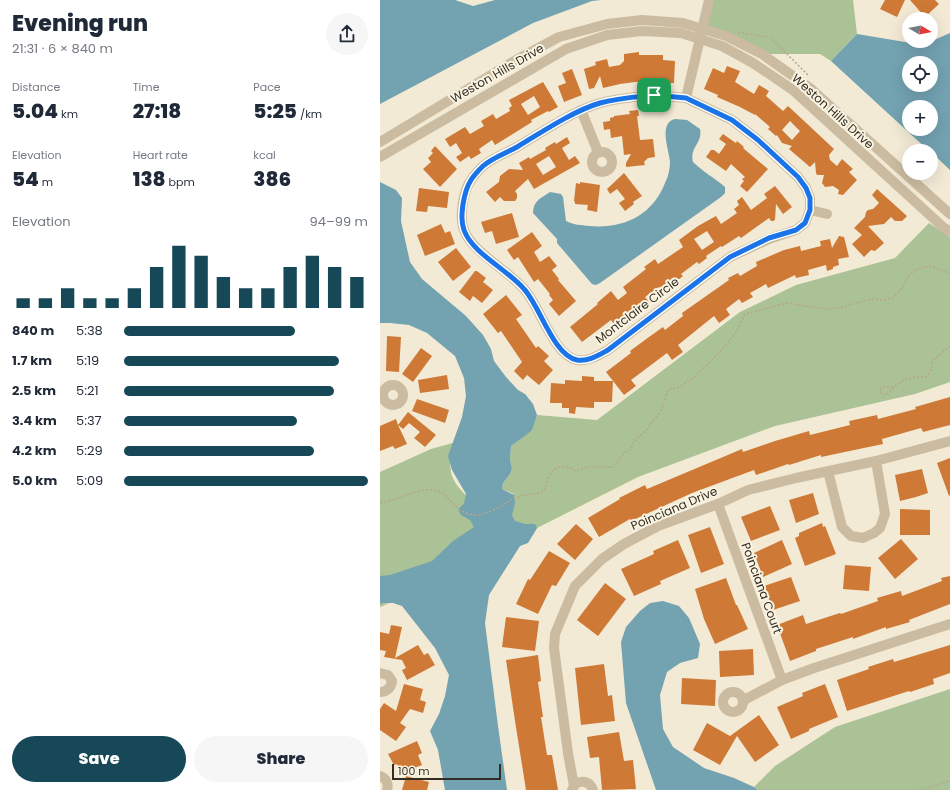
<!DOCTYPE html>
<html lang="en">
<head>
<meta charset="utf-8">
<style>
  :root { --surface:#fff; --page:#f6f6f7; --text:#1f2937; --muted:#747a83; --accent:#174858 }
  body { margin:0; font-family:Poppins,sans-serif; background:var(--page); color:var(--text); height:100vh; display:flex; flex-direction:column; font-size:15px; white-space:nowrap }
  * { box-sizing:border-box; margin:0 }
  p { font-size:13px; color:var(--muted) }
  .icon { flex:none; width:22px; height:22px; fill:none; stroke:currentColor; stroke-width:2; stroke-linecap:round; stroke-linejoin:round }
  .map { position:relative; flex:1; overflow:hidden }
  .drawer { display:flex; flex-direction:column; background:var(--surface); width:380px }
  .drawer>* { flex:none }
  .needle { width:26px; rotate:100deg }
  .buttons { position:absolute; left:522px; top:12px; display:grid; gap:8px }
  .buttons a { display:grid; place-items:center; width:36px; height:36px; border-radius:50%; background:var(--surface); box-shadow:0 4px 16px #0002; font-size:20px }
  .scale { position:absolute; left:12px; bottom:10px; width:109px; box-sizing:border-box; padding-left:4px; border:2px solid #342d24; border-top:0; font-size:11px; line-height:14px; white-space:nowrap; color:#342d24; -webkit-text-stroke:3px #faf4e2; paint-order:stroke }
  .pin { position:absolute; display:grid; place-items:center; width:34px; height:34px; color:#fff; margin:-17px; border-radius:8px; box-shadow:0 2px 6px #0006 }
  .round { display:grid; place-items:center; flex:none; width:42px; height:42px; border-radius:21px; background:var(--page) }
  .summary { display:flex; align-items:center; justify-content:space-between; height:68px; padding:0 12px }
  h1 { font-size:22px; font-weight:800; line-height:30px }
  .metrics { display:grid; grid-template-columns:repeat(3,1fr); gap:6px; height:68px; padding:4px 12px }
  .metrics div { display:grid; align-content:center }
  .metrics b { font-size:20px; font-weight:800 }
  .metrics small { font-size:11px; font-weight:400 }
  .metrics p { font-size:11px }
  .chart { height:112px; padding:8px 12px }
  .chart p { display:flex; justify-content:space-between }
  .chart svg { width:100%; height:72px; margin-top:4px; stroke:var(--accent); stroke-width:6 }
  .action { display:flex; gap:8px; margin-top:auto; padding:8px 12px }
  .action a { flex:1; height:46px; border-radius:24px; background:var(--accent); color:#fff; font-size:16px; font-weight:800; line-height:46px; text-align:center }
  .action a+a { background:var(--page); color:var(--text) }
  ul { padding:0 12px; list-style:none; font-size:13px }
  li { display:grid; grid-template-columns:64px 48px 1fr; align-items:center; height:30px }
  li i { height:10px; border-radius:5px; background:var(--accent) }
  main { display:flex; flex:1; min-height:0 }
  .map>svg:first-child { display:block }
  .green { fill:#aac295 }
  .water { fill:#73a2b1; fill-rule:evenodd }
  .building { fill:#cf7937; fill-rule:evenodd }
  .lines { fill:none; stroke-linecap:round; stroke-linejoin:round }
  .path { stroke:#b7a68b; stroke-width:1.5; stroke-dasharray:2 2; stroke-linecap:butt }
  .minor { stroke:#cbbca1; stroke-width:10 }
  .route-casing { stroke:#fff; stroke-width:8 }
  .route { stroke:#1a73e8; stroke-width:5 }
  .labels { text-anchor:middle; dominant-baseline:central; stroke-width:4; stroke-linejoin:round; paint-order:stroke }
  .street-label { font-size:12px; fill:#342d24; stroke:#faf4e2 }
</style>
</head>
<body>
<main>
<section class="drawer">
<div class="summary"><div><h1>Evening run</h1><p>21:31 · 6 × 840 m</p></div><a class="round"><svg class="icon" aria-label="share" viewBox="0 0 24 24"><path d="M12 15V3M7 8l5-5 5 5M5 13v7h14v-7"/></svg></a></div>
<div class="metrics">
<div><p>Distance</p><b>5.04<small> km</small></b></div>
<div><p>Time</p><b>27:18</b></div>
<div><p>Pace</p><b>5:25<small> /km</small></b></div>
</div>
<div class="metrics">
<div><p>Elevation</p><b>54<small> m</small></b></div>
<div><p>Heart rate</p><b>138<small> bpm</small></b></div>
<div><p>kcal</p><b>386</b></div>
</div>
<div class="chart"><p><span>Elevation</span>94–99 m</p>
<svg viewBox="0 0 160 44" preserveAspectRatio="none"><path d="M5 44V38M15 44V38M25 44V32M35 44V38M45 44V38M55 44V32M65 44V19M75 44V6M85 44V12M95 44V25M105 44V32M115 44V32M125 44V19M135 44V12M145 44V19M155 44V25"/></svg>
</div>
<ul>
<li><b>840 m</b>5:38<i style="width:70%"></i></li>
<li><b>1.7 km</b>5:19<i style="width:88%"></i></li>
<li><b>2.5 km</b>5:21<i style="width:86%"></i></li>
<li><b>3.4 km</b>5:37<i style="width:71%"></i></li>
<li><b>4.2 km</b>5:29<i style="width:78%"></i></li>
<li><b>5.0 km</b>5:09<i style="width:100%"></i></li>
</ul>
<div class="action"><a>Save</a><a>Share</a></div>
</section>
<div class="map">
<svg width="570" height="790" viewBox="0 0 570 790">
  <rect width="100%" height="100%" fill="#f2ead5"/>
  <g class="green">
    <path d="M329,0H473L477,34L451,61L440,54H382L323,29Z"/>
    <path d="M549,223L570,237V382L535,394L395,426L258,477L157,528L153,535L140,546L0,607V472L51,449L76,442C64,474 72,482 94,503L134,494L122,489L123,483L130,474L132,469L130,459L131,446L153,428L157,415L217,420L360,312L416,285L515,258Z"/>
    <path d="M570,689V790H378L374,787L395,766L455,727Z"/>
  </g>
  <g class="water">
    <path d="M0,0H75L93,6L115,0H221L212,1L153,23L0,104Z"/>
    <path d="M570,33V170L551,152V151H549L451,61L477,34L543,45ZM529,63H551V85H529ZM529,107H551V129H529Z"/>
    <path d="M295,119L307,120L320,129C323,144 309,147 313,162C323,172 335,178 345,187V193L341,197L220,283L216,285L212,284L177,243V239L153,213C153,201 161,198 170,192L181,194L183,197L186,221C193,225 201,225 209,226C243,229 272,216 285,183C288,177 290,169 290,162C289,150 278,123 295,119Z"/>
    <path d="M0,182L16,190L22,198L21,221L30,262L42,279L86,316L103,335L111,349L114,361L126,377L138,390L145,394L153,404L157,415L153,428L150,432L131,446L130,459L132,469L130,474L123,483L122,489L134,495L135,503L132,515L135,521L145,524H155L157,528L148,543L140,546L109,595L105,623L118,726L127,790H65L58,750L50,731L59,714L65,696L69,675L55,648L22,606L13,603H2L0,604V576L10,575L52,561L73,541L94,527L90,520L81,515L78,509L84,504L86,494L72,470L68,456L82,417L86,396L84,378L75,356L47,333L29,325L10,323H0Z"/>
    <path d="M283,601L299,606L309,618L320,644L318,658L300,663L287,672L280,695L283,729L293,747L324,768L354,778L374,787L378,790H276L246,703L241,642L246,627L260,611L270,603Z"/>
  </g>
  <g class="building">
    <path d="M505,0H525L517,17L500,9Z"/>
    <path d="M530,0H555L559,4L545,17Z"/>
    <path d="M259,52V55H283V60L295,61L294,83H268L269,82H255L240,84L223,88L220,76L214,88L209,89L204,69L216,65L215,62L227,59L229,67L240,65L244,61V54Z"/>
    <path d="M347,66L360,71L355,82L374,94L379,85L389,91L386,96L403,111L408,106L422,119L454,149L449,155L450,160L457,166L462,159L473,169L469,172L477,180L463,195L458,194L459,190L453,186L445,187L442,183L444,175H437L436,173L435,162L430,167L409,149L412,146L402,143L397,135L396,136L388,129L390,127L375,114V115L360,107L337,97L338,95L324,89L333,68L344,73ZM410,121L420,131L412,140L402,130Z"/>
    <path d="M192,69L202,95L184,102L178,86L186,83L182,73Z"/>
    <path d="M163,82L178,107L169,112L168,111L151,120L152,122L115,145L112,140L99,149L101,153L91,159L89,156L80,162L76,157L82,153L76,143L70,147L65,139L85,127L90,134L104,126L101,121L113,114L116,119L130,111L129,108L132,106L129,100ZM154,96L160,107L148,115L141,104Z"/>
    <path d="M258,110L259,116H257L260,140L273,139L275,157L268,158L264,162L265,165L246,167V163L251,154L244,155L242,136L231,138L230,129L224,130L223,122L230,121V118L234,117V116L250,114L249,111Z"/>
    <path d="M343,134L353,141L356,143L357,141L364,147L363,148L388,169L367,192L360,186L364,181L362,179L365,177L351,164L346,171L326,157L331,150H334L339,154L346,144L339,139Z"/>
    <path d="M187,137L190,143L182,148L189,160L195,156L200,163L154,189L148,179L135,191L137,194V198L135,201H124L120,197L115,202L106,192L119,182L120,176L129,169L143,170L139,163L149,157L150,159L166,150L165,148L175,142L176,144ZM169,156L176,167L163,175L156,164Z"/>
    <path d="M55,146L77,169L60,187L43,169L51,162L48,158L53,153L51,151Z"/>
    <path d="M244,173L262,196L253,202L254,204L245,211L239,203L245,199L237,189L230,194L227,189Z"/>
    <path d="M200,182L220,185L217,212L207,210L208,205L195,204V202L194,201L196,183L200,184Z"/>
    <path d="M395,186L412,207L403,214L396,204L395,220L393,221H391L389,218L361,238L359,236L342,247L341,246L326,256L327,258L319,264L317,262L301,274L303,276L283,292L279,287L265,297L269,302L236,327L231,320L202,342L190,327L218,304L217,303L231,291L238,300L247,293L243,287L266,269L264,267L275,259L278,264L303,247L299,240L318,226L336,216L341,224L357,213L354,209L359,205L357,201L362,197L371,210L387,198L384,194ZM327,231L334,242L322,250L314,239Z"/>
    <path d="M39,188L69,192L67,208L48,206L47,212L36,211Z"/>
    <path d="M497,189L527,216L522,221H515L511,217L504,224L488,226L504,243L495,251L491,250L484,257L472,244L482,235L474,228L485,217L486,212L488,210L493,209L499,203L492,195Z"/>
    <path d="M132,213L139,237L116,244L112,231L105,233L101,222Z"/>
    <path d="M61,224L65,233L70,231L75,244L45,256L37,235Z"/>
    <path d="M152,232L162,246L154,252L160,262L169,256L177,266L172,270L179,279L178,280L196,301L179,316L169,304L173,300L169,295L170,294L158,279L154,282L138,257L134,260L127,250Z"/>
    <path d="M459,236L464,237L469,257L458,259L459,265L453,267V269L447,271L446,265L428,270L429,275L416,278L415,275L388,288L386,284L370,293L373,297L362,303L359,299L346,309L350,315L339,323L334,316L298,345L303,352L292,360L287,353L251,380L256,386L244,395L226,372L251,353L250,351L269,337L283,327L285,330L303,316L302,313L349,280L348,278L358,273L360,276L377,266L376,262L404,250L420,246L421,251L441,246L440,241L450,239L452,248Z"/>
    <path d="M76,248L91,267L73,281L58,262Z"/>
    <path d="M95,271H97L106,278L103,282L113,290L102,303L93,296L90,301L79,292Z"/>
    <path d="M126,295L142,315L136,319L156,348L158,346L169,356L164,361L173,370L159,385L147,375L143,380L134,371L142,362L121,331L118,333L103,314Z"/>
    <path d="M7,336L21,337L19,372L6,371Z"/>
    <path d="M41,348L52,356L33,382L22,374Z"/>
    <path d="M67,375L69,389L40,393L38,380Z"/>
    <path d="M202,376L214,377V381H233L232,402H214V408L196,407L195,414L189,413V408H182V403H170L171,383L185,384V380L202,381Z"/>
    <path d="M570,397V425L543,432L541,428L502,439L503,444L441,457V455L409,465L408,464L376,475L374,470L312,493L251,521L250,519L219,537L208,518L240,499L239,498L265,485L267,489L362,449L363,452L395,441L429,431L430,435L470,425L469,421L497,415L498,419L536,409L535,407Z"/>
    <path d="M37,399L69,410L65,423L32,411Z"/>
    <path d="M28,412L56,435L45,447L34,438L40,432L29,423L23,429L18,425L27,444L15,449L13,446L0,451V426L16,419L18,425Z"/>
    <path d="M570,458V495L569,496L557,463Z"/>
    <path d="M542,469L548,493L536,497L520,501L515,475Z"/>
    <path d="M433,493L439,514L416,523L409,500Z"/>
    <path d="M390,506L400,530L371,541L361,517Z"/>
    <path d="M520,509L550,510V535H520Z"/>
    <path d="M442,523L443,527L445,526L456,554L425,566L415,538L419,536V533Z"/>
    <path d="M196,524L213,539L195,560L177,544Z"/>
    <path d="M330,527L344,564L321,573L308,535Z"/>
    <path d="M521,539L538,559L515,579L498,558Z"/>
    <path d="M298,540L310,568L280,581L281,584L254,596L241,569L274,554L273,551Z"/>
    <path d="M402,540L412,564L383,577L374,553Z"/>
    <path d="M169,551L190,563L176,586L172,585L158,614L136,604L148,579L150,580Z"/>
    <path d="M465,565L491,567L489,591L463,589Z"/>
    <path d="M570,576V604L529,620L530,622L506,629V627L473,639V637L436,649V651L410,661L397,625L423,615L426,624L460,613L461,614L498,601L497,598L521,591L522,596L562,581L561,578Z"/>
    <path d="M411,577L420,601L393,610L384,586Z"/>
    <path d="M346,578L356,605H357L368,629L335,644L324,619L315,589Z"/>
    <path d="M225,583L246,599L218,636L197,620Z"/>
    <path d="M126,617L159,621L155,651L122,647Z"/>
    <path d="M11,625L22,627L15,658L38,645L44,655L48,653L55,665L27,680L22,670L26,668L22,660L4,657L6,651L0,650V632L9,634Z"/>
    <path d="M570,645V673L553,679L554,684L530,692L529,691L467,711L457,680L489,669L488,667L513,659L514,662Z"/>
    <path d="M373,649L374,675L340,677L339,651Z"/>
    <path d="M158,655L161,681L158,682L163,717H161L167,755H172L178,790H146L135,721L126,660Z"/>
    <path d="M224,664L228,696L232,695L235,721L201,725L195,668Z"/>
    <path d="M302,678L336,680L335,706L301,704Z"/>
    <path d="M24,684L43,689L40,700L46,702L43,713L30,709L20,723L26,727L16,741L0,730V709L4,703L16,711Z"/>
    <path d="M445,684L458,717L429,729V731L411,739L397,707L423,696L422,693Z"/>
    <path d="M379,715L399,745L375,762L357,736L340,765L313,750L327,723L350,736Z"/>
    <path d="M239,732L244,761L253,760L256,789L222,790L219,757L210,758L207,737Z"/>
    <path d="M37,741L42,753L38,755L42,765L21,773L17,764L14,765L8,754Z"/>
    <path d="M26,776L49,782L47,790H22Z"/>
  </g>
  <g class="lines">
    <g class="path">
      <path d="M358,32L367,34L390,37L428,75"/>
      <path d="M513,387H502L500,390L501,393L506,395C510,392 511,389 515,386C524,378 534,377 546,377L551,370L553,360L570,346"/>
      <path d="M0,503C6,502 12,501 18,498C30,494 42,488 56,490C66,493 73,506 82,511C103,524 121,502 141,496C149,494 156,495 164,491L168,478L173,470L179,467H189L196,471L208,467H234L244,453L251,449L254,441L267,430L272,422L281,412L288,390L299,387L312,379L343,349L356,332L365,314L407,303L445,309L459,308L491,299L503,300L514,297L523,287L528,276L537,269L551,266L570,274"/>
      <path d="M540,790L570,781"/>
    </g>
    <g class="minor">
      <path d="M274,95L306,98L352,120L378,140L418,177L426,188L430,198V210L425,223L416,230L389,239L350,257L228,350C219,355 208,362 197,360C173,355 160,306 144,289C128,270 92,252 84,230C79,217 83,191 91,180C94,175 99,170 103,166C112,158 126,153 137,147C162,132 193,111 220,103C238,98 256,97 274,95Z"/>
      <path d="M306,98L329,0"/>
      <path d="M201,110L218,152"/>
      <path d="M0,142L136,60L179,37L227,24L262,20L303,23L346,36L382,54L430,88L570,214"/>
      <circle cx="222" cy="162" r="10"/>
      <path d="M0,157L186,49L227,35L262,31L301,33L342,46L373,63L413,90L564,228L570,231"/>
      <path d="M430,210L447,214"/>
      <circle cx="13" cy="395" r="10"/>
      <path d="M448,471L462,527L471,536L483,538L494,533L500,528L505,514L496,461"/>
      <path d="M338,504L402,680"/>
      <path d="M0,673L8,675L12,681C11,688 7,692 0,692"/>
      <circle cx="353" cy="702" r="10"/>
      <path d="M364,700L402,680L434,668L570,624"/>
      <path d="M0,776C6,778 9,784 7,790"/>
      <path d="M194,786L188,753L174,648L175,634L195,586L222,559L244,544L278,526L338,504L368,490L416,478L496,461L570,441"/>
      <path d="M192,790L196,783C204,780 210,782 213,790"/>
    </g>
  </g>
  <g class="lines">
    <defs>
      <path id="route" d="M274,95L306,98L352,120L378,140L418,177L426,188L430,198V210L425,223L416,230L389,238L350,257L228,350C219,355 208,362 197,360C173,355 160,306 144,289C128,270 92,253 84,230C79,217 84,191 91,180C94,175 99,170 103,166C112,158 126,153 137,147C162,132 193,111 220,103C238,98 256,97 274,95Z"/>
    </defs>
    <use href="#route" class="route-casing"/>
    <use href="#route" class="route"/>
  </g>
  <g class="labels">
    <g class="street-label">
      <text transform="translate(117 73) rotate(-30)">Weston Hills Drive</text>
      <text transform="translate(453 111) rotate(42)">Weston Hills Drive</text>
      <text transform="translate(257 310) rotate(-37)">Montclaire Circle</text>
      <text transform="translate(294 508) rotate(-23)">Poinciana Drive</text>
      <text transform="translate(382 588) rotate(70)">Poinciana Court</text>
    </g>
  </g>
</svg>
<div class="buttons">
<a><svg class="needle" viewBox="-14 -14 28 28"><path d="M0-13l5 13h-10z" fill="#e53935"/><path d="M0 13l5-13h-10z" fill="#747a83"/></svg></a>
<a><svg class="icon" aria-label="locate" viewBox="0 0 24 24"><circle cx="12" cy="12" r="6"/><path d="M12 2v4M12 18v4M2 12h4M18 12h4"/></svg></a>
<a>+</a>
<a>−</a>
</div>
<div class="scale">100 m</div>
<div class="pin" style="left:274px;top:95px;background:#1e9e55"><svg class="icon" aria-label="arrive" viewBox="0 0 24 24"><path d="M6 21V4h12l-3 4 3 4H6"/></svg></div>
</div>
</main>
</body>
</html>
